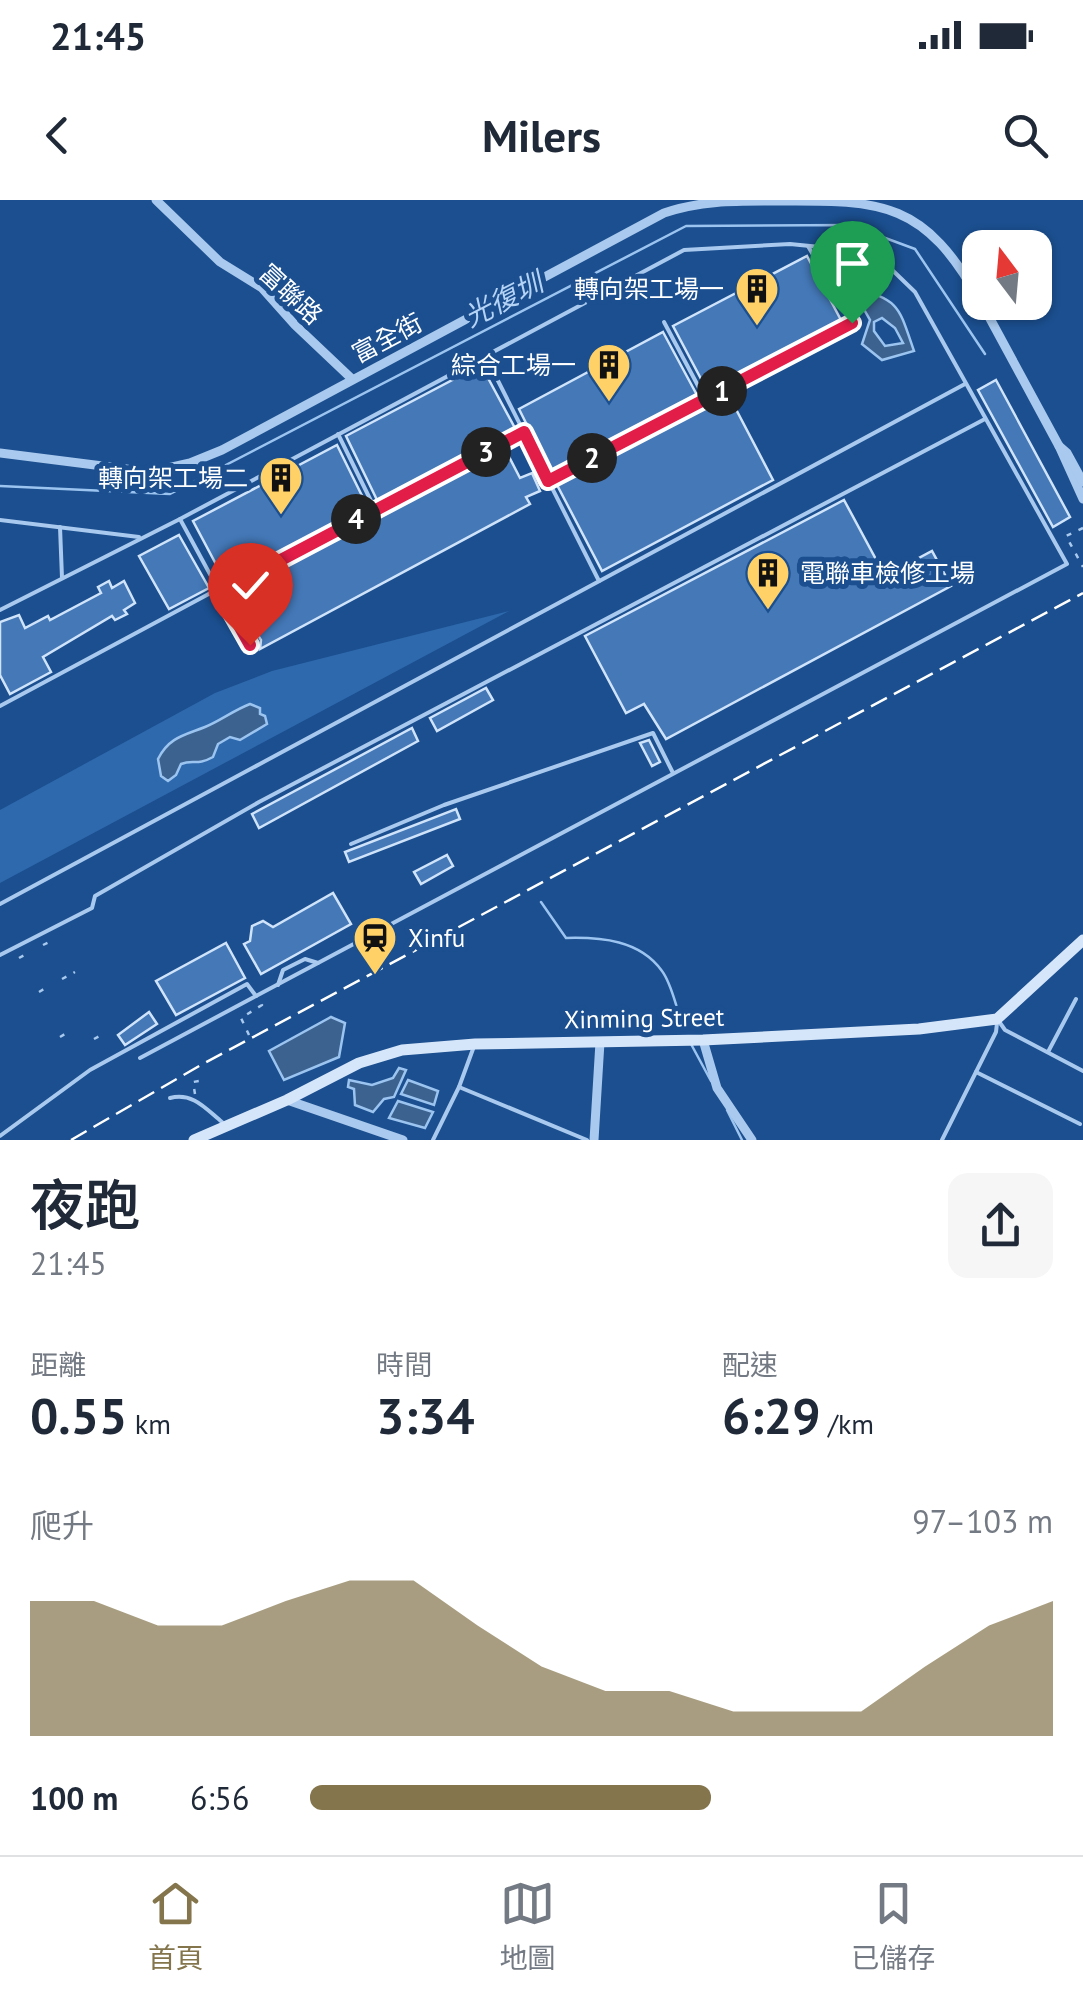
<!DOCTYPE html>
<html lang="zh-TW">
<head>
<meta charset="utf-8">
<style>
  :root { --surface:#fff; --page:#f6f6f7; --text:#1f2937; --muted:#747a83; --line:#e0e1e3; --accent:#84754c }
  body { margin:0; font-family:"PT Sans","Noto Sans TC",sans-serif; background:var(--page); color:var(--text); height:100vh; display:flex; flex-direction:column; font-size:38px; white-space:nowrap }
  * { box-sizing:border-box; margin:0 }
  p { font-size:32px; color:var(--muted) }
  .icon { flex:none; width:55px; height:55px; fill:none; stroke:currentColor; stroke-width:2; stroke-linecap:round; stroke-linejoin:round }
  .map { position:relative; height:940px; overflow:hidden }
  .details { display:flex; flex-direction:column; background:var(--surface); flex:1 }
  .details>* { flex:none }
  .needle { width:65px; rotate:344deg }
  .tools { position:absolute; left:962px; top:30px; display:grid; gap:20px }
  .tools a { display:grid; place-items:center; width:90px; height:90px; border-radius:20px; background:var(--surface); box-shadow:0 2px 8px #0004; font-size:50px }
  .pin { position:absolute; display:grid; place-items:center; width:85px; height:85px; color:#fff; margin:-102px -42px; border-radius:50% 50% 50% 0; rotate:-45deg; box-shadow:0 0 10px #0007 }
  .pin .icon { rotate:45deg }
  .km { position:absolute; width:50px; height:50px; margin:-25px; border-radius:50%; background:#222; color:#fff; font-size:28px; line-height:50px; text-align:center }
  .round { display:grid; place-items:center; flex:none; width:105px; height:105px; border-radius:20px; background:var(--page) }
  .headline { display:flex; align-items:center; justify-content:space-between; height:170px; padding:0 30px }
  h1 { font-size:55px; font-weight:600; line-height:75px }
  .metrics { display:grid; grid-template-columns:repeat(3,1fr); gap:15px; height:170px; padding:10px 30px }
  .metrics div { display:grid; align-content:center }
  .metrics b { font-size:50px; font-weight:600 }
  .metrics small { font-size:28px; font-weight:400 }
  .metrics p { font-size:28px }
  .chart { height:280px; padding:20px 30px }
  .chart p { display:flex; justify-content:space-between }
  .chart svg { width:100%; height:180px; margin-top:10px; fill:var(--accent); opacity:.7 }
  ul { padding:0 30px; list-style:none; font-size:32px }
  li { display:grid; grid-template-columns:160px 120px 1fr; align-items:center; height:75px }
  li i { height:25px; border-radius:12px; background:var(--accent) }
  .status { display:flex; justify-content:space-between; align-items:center; height:70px; padding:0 50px; background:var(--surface); direction:ltr }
  .status svg { height:28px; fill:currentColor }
  header { display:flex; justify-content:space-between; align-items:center; height:130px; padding:0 30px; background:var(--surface); font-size:45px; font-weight:600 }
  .dock { display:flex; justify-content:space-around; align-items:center; height:140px; border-top:2px solid var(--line); background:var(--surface); font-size:28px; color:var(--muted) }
  .dock a { display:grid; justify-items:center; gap:5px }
  .dock .selected { color:var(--accent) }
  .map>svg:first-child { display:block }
  .green { fill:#2e69ad }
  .water { fill:#3c6290; stroke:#9cc4f0; stroke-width:2.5; fill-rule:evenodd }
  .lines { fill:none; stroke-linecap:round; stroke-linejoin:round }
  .stream { stroke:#9cc4f0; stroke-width:2.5 }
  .building { fill:#4478b7; stroke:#cfe3fa; stroke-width:2.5 }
  .path { stroke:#a9c9ee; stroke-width:2.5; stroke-dasharray:5 8; stroke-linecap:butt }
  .lane { stroke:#a9c9ee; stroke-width:4 }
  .street { stroke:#a9c9ee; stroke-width:9 }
  .secondary { stroke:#d6e6fa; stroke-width:11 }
  .rail { stroke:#fff; stroke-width:2.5; stroke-dasharray:18 8; stroke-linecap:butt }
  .route-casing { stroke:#fff; stroke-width:20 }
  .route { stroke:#e11d48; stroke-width:12 }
  .labels { text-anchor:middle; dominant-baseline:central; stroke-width:10; stroke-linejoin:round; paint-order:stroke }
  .poi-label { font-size:25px; fill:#fff; stroke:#1b4f8f; text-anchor:end }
  .street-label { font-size:25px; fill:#fff; stroke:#1b4f8f }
  .water-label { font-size:28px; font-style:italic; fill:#b5d3f5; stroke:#1b4f8f }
</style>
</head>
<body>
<div class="status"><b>21:45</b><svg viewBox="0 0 49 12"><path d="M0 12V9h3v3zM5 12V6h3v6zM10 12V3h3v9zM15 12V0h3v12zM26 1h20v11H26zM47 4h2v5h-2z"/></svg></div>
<header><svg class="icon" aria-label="back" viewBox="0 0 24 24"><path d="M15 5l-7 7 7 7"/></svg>Milers<svg class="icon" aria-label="search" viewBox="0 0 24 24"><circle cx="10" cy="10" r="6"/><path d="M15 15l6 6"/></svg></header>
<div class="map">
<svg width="1083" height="940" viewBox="0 0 1083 940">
  <rect width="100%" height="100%" fill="#1b4f8f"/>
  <path class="green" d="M509,411L0,683V610L215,493L272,471Z"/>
  <g class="water">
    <path d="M850,85C900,103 897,101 914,151L882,160L862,144L870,120ZM882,118L895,128L903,143L885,146L874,131V122Z"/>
    <path d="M250,504L260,508V514L265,516L267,524L240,540L230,537L218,544L213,557C197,566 193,559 181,564L176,575L168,581L161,576L158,559C169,537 185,535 205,527C220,521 234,510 250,504Z"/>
    <path d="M331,817L345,823L339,857L284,880L269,851Z"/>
    <path d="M399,868L406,870L394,897L384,899L373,912L355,905L354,889L348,887L349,880L372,885L393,878Z"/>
    <path d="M408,880L438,891L434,905L401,894Z"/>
    <path d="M398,901L433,912L425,928L389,918Z"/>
  </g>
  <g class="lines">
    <g class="stream">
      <path d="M0,286L170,294L686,26L850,25L915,49L985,154"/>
      <path d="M541,702L566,738C601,737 640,740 662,771C671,783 675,803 680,817"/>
      <path d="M691,844L711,881"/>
      <path d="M727,910L742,940"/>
    </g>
  </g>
  <g class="building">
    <path d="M807,56L842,122L708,192L673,126Z"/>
    <path d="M663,132L698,197L551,273L519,209Z"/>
    <path d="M481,165L516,230L378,302L346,236Z"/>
    <path d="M996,180L1070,317L1053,327L978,190Z"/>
    <path d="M728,194L773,280L602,371L556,283Z"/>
    <path d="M337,245L368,308L226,383L193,321Z"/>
    <path d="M505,249L520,278L532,273L540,291L526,297L530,304L260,449L261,440L231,393Z"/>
    <path d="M844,300L885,376L932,351L951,386L666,539L644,504L626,513L585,436Z"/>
    <path d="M179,335L209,388L169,409L139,356Z"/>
    <path d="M109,381L112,388L124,381L135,403L124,410L127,414L115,420L112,416L43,457L51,472L10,494L0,475V422L19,415L25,428L48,416L50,420L101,393L98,387Z"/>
    <path d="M486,488L493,500L437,531L430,518Z"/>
    <path d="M412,528L418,541L259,628L252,614Z"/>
    <path d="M649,540L660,562L652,566L640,543Z"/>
    <path d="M456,609L460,619L349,662L345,652Z"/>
    <path d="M447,655L453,666L421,684L414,672Z"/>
    <path d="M333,693L351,724L261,774L244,744L250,741L252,726L263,721L273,727Z"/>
    <path d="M226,743L245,778L176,815L156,781Z"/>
    <path d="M149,812L157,824L125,845L118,835Z"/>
  </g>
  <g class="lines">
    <g class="path">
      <path d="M1083,328L1066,336L1083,367"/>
      <path d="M371,743L381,759"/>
      <path d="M43,745L53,740"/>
      <path d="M19,758L28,753"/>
      <path d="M62,779L75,772"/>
      <path d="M39,792L49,786"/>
      <path d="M249,835L241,818L262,805L259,801"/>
      <path d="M60,837L70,831"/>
      <path d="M94,839L105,833"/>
      <path d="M195,894L193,882L205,880"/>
    </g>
    <g class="lane">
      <path d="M664,122L704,197"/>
      <path d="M485,155L599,381"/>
      <path d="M338,234L375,309"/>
      <path d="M548,281L852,123L808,46"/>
      <path d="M0,320L139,337"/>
      <path d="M60,327L62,378"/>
      <path d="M220,392L524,232"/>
      <path d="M220,393L252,448"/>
      <path d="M0,410L180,319L684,50L790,44L860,51L886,64L915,92L1067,364L256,796L247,784L90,870L0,936"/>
      <path d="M0,506L218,389L180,319"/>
      <path d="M351,644L444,605L653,533L673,573"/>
      <path d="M0,704L965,184"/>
      <path d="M0,755L92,708L95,696L259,602L985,219"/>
      <path d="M278,785L283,770L305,759L318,763"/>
      <path d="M998,820L1005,830L1083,871"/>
      <path d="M1048,852L1076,799"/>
      <path d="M140,858L256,796"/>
      <path d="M976,872L1080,924"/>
      <path d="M459,887L587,940"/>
      <path d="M170,898C193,892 206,909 222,922"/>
      <path d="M433,940L459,887L473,849"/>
      <path d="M942,940L996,832L997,823"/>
    </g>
    <g class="street">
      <path d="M156,0L220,62L262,88L295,125L352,179"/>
      <path d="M981,102L1059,246L1083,299"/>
      <path d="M1059,246L1067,253L1083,282"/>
      <path d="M0,253L150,272L190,263L222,250L664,13C702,0 738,1 778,1C884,0 925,2 980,101"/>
      <path d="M703,840L717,888L752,940"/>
      <path d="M287,900L403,940"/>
      <path d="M594,940L600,842"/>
    </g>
    <path class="secondary" d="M194,940L287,900L359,863L402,850L475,844L703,840L919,829L997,819L1083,740"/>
    <path class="rail" d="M71,940L201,865L1083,393"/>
  </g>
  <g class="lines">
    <defs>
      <path id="route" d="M250,445L220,392L524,232L548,281L852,123"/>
    </defs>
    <use href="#route" class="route-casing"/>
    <use href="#route" class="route"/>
  </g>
  <defs>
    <symbol id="building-pin" viewBox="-11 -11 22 30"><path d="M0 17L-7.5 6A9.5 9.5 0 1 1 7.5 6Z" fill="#ffd166" stroke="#1b4f8f"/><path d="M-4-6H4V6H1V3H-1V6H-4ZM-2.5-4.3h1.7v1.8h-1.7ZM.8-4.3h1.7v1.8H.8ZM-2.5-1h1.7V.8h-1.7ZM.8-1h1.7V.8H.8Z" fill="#111"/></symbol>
    <symbol id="station-pin" viewBox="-11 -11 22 30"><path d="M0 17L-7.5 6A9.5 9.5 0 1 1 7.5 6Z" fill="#ffd166" stroke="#1b4f8f"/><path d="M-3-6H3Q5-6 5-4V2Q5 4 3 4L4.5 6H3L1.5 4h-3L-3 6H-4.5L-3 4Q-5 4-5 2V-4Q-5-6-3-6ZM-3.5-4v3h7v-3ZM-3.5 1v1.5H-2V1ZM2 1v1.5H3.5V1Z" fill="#111"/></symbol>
  </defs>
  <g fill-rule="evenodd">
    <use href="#building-pin" x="732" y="64" width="50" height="68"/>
    <use href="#building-pin" x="584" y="140" width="50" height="68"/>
    <use href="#building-pin" x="256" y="253" width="50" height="68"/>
    <use href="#building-pin" x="743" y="348" width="50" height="68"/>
    <use href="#station-pin" x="350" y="713" width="50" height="68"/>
  </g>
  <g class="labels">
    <g class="poi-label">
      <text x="724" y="89">轉向架工場一</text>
      <text x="576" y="165">綜合工場一</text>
      <text x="248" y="278">轉向架工場二</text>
      <text x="800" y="373" text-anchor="start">電聯車檢修工場</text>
      <text x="408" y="738" text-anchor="start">Xinfu</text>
    </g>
    <g class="street-label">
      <text transform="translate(291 94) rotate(43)">富聯路</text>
      <text transform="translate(387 138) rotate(-28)">富全街</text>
      <text transform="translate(644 818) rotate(-1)">Xinming Street</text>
    </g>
    <g class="water-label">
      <text transform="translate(503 99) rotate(-27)">光復圳</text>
    </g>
  </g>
</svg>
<div class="tools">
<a><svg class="needle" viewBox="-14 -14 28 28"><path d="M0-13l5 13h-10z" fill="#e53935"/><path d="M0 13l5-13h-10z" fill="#747a83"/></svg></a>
</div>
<div class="pin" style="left:852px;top:123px;background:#1e9e55"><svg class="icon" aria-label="arrive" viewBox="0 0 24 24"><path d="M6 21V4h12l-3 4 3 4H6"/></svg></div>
<div class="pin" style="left:250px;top:445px;background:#d93025"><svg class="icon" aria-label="check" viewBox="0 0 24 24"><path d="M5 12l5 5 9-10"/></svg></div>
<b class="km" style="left:722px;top:191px">1</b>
<b class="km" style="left:592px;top:258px">2</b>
<b class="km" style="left:486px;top:252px">3</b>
<b class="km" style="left:356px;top:319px">4</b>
</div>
<section class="details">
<div class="headline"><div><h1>夜跑</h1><p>21:45</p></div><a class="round"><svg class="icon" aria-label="share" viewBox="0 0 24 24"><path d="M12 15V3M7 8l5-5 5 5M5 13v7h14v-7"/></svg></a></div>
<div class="metrics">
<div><p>距離</p><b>0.55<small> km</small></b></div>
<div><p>時間</p><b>3:34</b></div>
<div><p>配速</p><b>6:29<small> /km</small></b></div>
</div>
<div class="chart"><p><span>爬升</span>97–103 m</p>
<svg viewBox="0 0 160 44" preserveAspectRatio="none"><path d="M0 44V11L10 11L20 17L30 17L40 11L50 6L60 6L70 17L80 27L90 33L100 33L110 38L120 38L130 38L140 27L150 17L160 11V44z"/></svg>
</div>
<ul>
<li><b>100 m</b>6:56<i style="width:54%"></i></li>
</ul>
</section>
<nav class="dock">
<a class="selected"><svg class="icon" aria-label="home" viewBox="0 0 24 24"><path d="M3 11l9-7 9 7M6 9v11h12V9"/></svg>首頁</a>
<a><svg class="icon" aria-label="map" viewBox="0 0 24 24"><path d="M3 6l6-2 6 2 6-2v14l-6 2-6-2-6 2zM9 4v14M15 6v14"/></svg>地圖</a>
<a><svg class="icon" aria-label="saved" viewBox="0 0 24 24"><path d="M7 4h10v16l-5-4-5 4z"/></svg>已儲存</a>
</nav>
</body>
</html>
